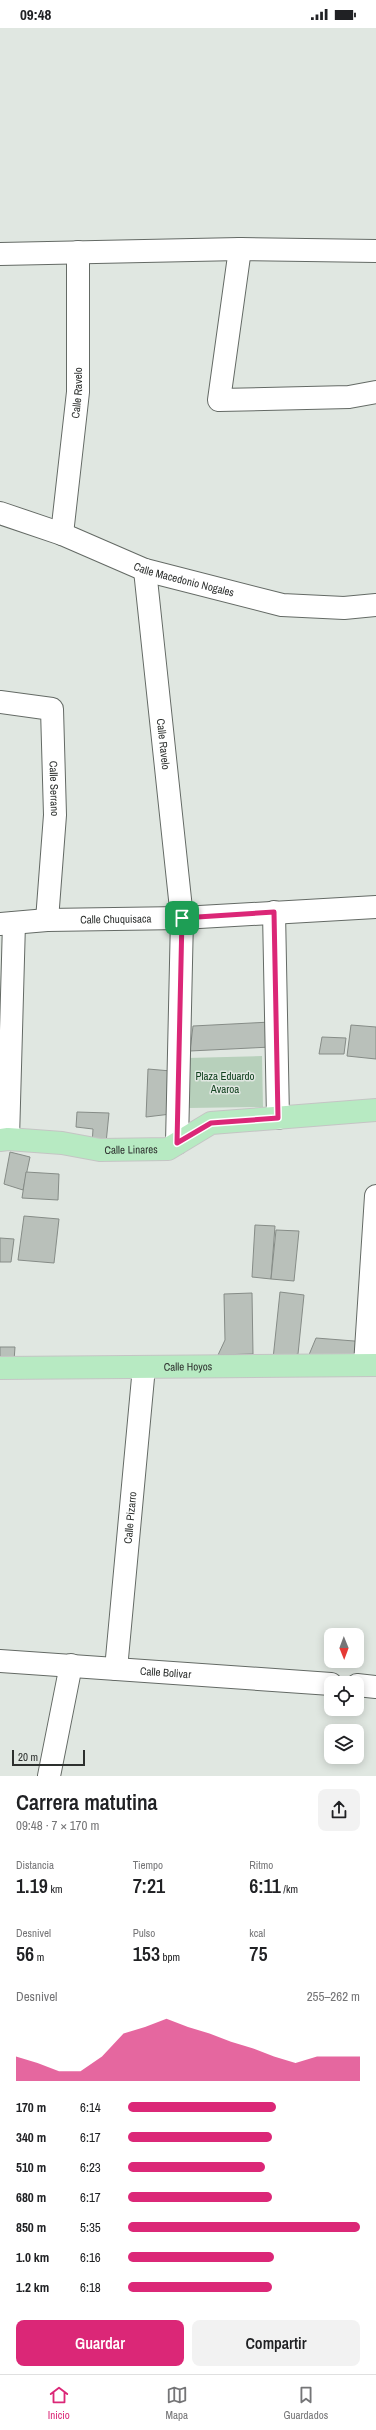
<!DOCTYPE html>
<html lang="es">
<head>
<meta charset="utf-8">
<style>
  :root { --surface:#fff; --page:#f2f2f2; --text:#202124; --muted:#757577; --line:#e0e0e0; --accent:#db2777 }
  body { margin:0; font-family:"Archivo Narrow",sans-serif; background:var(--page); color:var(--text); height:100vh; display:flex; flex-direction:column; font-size:15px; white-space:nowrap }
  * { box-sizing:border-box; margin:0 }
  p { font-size:13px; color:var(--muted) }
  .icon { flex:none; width:22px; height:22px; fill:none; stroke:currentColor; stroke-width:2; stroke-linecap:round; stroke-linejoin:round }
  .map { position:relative; height:1748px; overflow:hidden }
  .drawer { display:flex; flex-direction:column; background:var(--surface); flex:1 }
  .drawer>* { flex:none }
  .needle { width:26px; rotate:179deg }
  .tools { position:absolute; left:324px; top:1600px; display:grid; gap:8px }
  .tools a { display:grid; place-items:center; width:40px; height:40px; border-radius:8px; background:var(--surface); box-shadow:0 2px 10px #0003; font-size:20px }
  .scale { position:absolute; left:12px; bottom:10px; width:73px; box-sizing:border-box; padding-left:4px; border:2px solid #2d302e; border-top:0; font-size:11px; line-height:14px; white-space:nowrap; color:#2d302e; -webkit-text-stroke:3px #e0e7e1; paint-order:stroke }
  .pin { position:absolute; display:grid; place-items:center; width:34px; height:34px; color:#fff; margin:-17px; border-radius:8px; box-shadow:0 2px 6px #0006 }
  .round { display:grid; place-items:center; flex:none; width:42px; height:42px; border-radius:8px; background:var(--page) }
  .head { display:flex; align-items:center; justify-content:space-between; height:68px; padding:0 16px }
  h1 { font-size:22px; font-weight:600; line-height:30px }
  .stats { display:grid; grid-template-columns:repeat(3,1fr); gap:6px; height:68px; padding:4px 16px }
  .stats div { display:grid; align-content:center }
  .stats b { font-size:20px; font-weight:600 }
  .stats small { font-size:11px; font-weight:400 }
  .stats p { font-size:11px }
  .chart { height:112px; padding:8px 16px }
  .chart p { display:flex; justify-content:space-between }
  .chart svg { width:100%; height:72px; margin-top:4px; fill:var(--accent); opacity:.7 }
  .cta { display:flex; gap:8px; margin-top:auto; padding:8px 16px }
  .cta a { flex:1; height:46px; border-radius:8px; background:var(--accent); color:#fff; font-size:16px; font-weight:600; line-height:46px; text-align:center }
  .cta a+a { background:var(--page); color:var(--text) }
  ul { padding:0 16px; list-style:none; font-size:13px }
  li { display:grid; grid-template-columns:64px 48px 1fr; align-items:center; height:30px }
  li i { height:10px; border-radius:5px; background:var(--accent) }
  .status { display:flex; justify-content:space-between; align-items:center; height:28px; padding:0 20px; background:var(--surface); direction:ltr }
  .status svg { height:11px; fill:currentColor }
  .menu { display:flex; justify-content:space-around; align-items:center; height:56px; border-top:1px solid var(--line); background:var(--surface); font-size:11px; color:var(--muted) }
  .menu a { display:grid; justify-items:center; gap:2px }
  .menu .selected { color:var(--accent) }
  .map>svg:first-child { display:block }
  .green { fill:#b7d0bb }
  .building { fill:#b9c0ba; stroke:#868c87 }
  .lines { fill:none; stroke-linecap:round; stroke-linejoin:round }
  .minor-casing { stroke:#646a65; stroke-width:24 }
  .major-casing { stroke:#c4c5c4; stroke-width:24 }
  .minor { stroke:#fff; stroke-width:22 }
  .major { stroke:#b7eac2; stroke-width:22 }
  .route-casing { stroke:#fff; stroke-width:8 }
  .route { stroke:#db2777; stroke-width:5 }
  .labels { text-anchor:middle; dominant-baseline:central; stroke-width:3; stroke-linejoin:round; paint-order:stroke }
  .street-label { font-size:11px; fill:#2d302e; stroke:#e0e7e1 }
  .park-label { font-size:11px; fill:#124220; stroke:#e0e7e1 }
</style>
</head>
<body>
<div class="status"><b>09:48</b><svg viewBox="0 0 49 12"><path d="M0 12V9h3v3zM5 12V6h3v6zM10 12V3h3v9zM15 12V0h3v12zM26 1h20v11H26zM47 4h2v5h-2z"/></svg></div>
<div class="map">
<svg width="376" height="1748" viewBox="0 0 376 1748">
  <rect width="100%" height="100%" fill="#e0e7e1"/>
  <path class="green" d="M262,1028L263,1079L188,1080L187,1030Z"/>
  <g class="building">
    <path d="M271,994V1019L190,1023L193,998Z"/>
    <path d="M351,997L376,999V1031L347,1028Z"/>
    <path d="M322,1009L346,1010L344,1026H319Z"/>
    <path d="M148,1041L171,1043V1086L146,1089Z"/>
    <path d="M77,1084L109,1085L106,1115L92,1117L93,1101L76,1099Z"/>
    <path d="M10,1124L30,1129L23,1162L4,1156Z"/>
    <path d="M26,1144L59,1146L58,1172L22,1170Z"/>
    <path d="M24,1188L59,1191L54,1235L18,1232Z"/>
    <path d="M255,1197L275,1198L271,1251L252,1249Z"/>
    <path d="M276,1202L299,1203L294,1253L271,1251Z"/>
    <path d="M0,1210L14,1211L11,1234H0Z"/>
    <path d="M280,1264L304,1267L298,1326L273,1331Z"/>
    <path d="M252,1265L253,1326L218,1327L225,1312L224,1266Z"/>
    <path d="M316,1310L367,1314L362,1332L306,1334Z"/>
    <path d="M0,1319H15L14,1333L0,1332Z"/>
  </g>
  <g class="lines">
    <defs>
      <g id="minor">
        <path d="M240,221L219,372L349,369L376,364"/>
        <path d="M0,226L240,221L376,223"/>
        <path id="s1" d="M0,485L62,506L145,542L282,577L344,580L376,577"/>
        <path id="s2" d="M62,506L78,364V224"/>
        <path id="s3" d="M145,542L182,890L177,1115"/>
        <path id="s4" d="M0,674L52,681L55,787L47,892"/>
        <path d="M274,884L278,1090"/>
        <path id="s5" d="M0,896L47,892L182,890L376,879"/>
        <path d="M8,1111L14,895"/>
        <path d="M365,1337L376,1168"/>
        <path id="s6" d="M0,1633L331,1656"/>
        <path id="s7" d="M116,1641L144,1339"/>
        <path d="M357,1657L376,1659"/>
        <path d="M49,1748L71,1637"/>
      </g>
      <g id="major">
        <path id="s8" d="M0,1112L8,1111L62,1115L100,1122L168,1121L211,1095L376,1082"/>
        <path id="s9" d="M0,1340L376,1337"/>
      </g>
    </defs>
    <use href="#minor" class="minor-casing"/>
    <use href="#major" class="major-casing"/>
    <use href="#minor" class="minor"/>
    <use href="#major" class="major"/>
  </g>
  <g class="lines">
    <defs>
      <path id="route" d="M274,884L278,1090L211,1095L177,1115L182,890Z"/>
    </defs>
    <use href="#route" class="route-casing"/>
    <use href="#route" class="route"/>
  </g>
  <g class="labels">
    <g class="street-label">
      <text stroke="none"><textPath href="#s2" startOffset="142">Calle Ravelo</textPath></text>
      <text stroke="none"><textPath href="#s1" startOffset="196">Calle Macedonio Nogales</textPath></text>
      <text stroke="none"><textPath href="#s3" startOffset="175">Calle Ravelo</textPath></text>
      <text stroke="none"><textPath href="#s4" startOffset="132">Calle Serrano</textPath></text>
      <text stroke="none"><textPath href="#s5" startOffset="116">Calle Chuquisaca</textPath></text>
      <text stroke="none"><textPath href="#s8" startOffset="132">Calle Linares</textPath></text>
      <text stroke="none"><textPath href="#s9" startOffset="188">Calle Hoyos</textPath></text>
      <text stroke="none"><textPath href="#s7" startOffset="152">Calle Pizarro</textPath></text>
      <text stroke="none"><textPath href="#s6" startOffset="166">Calle Bolivar</textPath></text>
    </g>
    <g class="park-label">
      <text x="225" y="1048">Plaza Eduardo<tspan x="225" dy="13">Avaroa</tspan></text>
    </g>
  </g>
</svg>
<div class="tools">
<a><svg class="needle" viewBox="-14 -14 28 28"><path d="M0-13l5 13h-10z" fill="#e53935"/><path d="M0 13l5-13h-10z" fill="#757577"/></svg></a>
<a><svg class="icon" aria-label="locate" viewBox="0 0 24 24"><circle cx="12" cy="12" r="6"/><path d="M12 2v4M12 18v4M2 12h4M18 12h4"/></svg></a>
<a><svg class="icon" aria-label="layers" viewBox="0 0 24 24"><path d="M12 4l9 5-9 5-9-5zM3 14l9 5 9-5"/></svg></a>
</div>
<div class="scale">20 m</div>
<div class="pin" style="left:182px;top:890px;background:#1e9e55"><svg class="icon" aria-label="arrive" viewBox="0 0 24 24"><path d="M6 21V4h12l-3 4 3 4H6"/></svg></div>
</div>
<section class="drawer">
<div class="head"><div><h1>Carrera matutina</h1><p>09:48 · 7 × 170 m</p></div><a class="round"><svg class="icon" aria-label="share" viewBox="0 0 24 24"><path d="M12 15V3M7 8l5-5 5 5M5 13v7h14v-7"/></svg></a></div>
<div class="stats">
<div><p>Distancia</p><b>1.19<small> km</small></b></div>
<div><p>Tiempo</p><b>7:21</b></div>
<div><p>Ritmo</p><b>6:11<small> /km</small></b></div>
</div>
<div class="stats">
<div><p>Desnivel</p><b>56<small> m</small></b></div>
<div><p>Pulso</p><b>153<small> bpm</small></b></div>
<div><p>kcal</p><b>75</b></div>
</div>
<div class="chart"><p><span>Desnivel</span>255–262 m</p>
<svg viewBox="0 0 160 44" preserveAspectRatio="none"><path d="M0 44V29L10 33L20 38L30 38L40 29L50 15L60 11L70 6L80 11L90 15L100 20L110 24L120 29L130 33L140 29L150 29L160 29V44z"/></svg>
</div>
<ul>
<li><b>170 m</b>6:14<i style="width:64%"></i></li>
<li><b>340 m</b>6:17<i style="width:62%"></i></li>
<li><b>510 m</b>6:23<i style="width:59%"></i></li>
<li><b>680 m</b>6:17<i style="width:62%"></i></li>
<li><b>850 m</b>5:35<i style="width:100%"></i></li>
<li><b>1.0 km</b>6:16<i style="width:63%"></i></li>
<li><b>1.2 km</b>6:18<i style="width:62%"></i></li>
</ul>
<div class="cta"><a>Guardar</a><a>Compartir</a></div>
</section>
<nav class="menu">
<a class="selected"><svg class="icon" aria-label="home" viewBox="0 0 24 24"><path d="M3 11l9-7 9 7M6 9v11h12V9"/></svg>Inicio</a>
<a><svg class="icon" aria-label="map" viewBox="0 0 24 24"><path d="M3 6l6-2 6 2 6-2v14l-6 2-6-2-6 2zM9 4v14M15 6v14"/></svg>Mapa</a>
<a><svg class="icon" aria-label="saved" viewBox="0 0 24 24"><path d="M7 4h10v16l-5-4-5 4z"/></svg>Guardados</a>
</nav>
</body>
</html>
